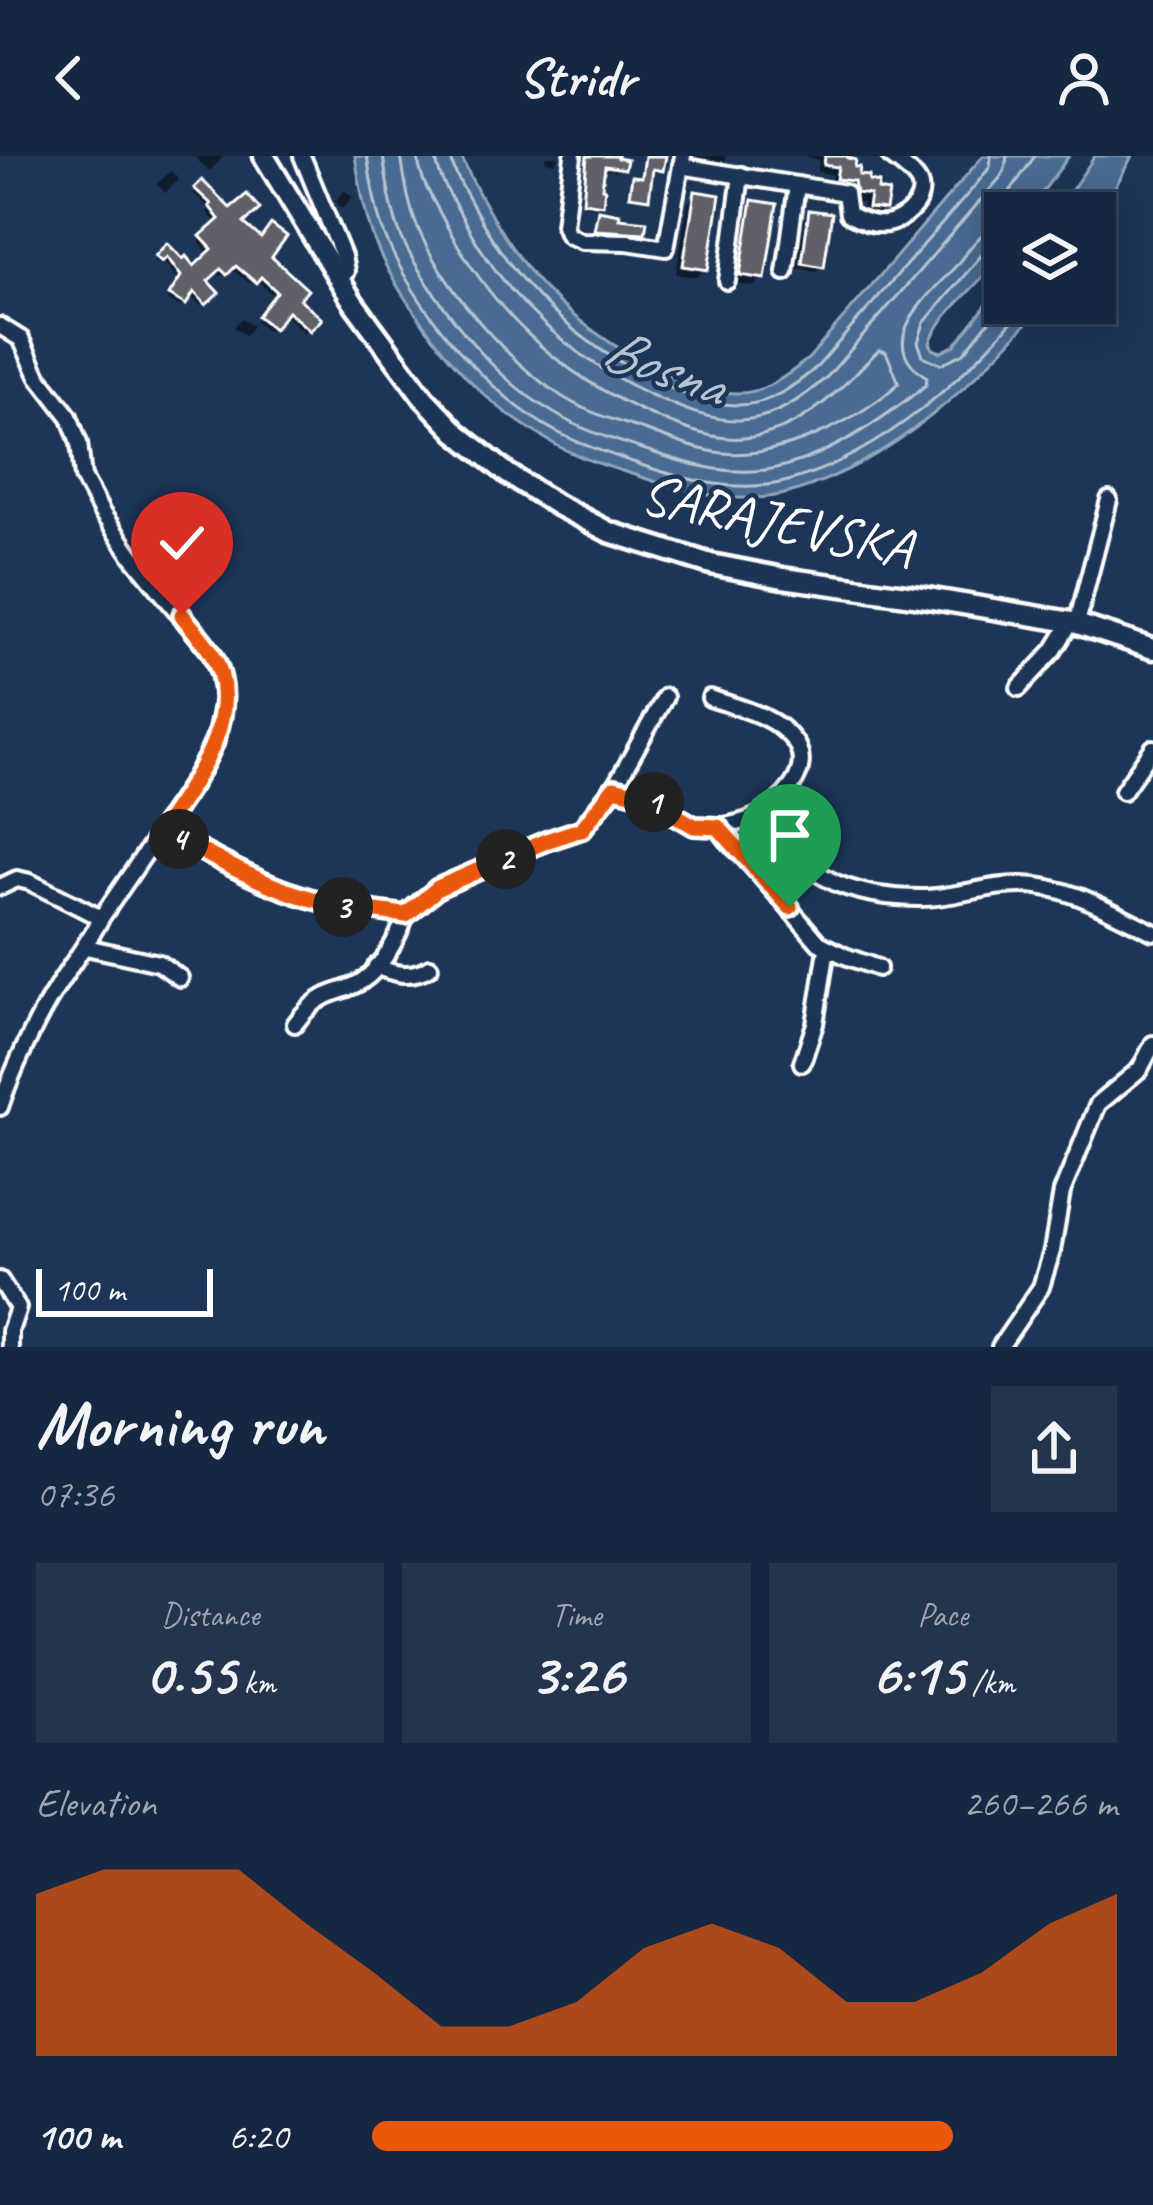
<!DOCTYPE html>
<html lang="en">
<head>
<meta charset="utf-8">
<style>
  :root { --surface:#162841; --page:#23344c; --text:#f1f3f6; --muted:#9ea6b1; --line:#35445a; --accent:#ea580c }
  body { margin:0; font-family:Caveat,sans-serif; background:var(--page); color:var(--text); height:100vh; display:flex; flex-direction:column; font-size:45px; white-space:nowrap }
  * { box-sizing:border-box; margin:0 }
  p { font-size:39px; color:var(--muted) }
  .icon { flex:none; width:66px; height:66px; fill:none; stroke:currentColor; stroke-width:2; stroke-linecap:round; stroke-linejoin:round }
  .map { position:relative; height:1191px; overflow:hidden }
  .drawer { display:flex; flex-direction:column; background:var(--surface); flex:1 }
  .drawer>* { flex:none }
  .tools { position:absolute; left:984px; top:36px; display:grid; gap:24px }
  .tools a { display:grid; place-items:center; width:132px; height:132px; border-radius:0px; background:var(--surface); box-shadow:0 6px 30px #0003,0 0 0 3px var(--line); font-size:60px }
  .scale { position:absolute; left:36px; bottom:30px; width:177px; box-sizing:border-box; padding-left:12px; border:6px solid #fff; border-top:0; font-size:33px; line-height:42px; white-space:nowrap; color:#fff; -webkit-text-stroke:9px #1d3557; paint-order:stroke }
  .pin { position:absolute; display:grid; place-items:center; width:102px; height:102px; color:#fff; margin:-123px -51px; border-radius:50% 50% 50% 0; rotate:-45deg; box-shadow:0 0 12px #0007 }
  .pin .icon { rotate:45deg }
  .km { position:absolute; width:60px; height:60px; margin:-30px; border-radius:50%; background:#222; color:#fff; font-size:33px; line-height:60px; text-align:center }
  .round { display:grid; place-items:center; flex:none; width:126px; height:126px; border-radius:0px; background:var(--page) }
  .overview { display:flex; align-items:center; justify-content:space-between; height:204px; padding:0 36px }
  h1 { font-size:66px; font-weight:700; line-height:90px }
  .stats { display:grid; grid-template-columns:repeat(3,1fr); gap:18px; height:204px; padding:12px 36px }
  .stats div { display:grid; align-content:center; border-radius:0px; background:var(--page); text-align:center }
  .stats b { font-size:60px; font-weight:700 }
  .stats small { font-size:33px; font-weight:400 }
  .stats p { font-size:33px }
  .chart { height:336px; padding:24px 36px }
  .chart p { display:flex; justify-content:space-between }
  .chart svg { width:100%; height:216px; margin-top:12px; fill:var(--accent); opacity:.7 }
  ul { padding:0 36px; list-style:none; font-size:39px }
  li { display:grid; grid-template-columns:192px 144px 1fr; align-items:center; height:90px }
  li i { height:30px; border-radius:15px; background:var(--accent) }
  header { display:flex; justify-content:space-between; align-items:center; height:156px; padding:0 36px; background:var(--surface); font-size:54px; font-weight:700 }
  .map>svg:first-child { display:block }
  .water { fill:#4a6b91; stroke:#92a6bd; stroke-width:3 }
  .shadow { fill:#0007 }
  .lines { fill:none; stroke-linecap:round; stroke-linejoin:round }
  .shore { stroke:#b7c4d3; stroke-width:3 }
  .building { fill:#5e6168; stroke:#fff; stroke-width:3 }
  .minor-casing { stroke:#fff; stroke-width:22 }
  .secondary-casing { stroke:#fff; stroke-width:27 }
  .minor { stroke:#1d3557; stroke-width:14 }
  .secondary { stroke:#1d3557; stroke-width:18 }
  .route-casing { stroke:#fff; stroke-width:24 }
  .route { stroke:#ea580c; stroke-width:15 }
  .labels { text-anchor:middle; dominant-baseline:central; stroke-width:9; stroke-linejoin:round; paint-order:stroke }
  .street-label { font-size:57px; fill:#fff; stroke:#1d3557 }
  .water-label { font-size:60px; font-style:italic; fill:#b7c4d3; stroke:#1d3557 }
</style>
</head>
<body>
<header><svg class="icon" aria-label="back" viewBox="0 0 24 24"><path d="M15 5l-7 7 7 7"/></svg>Stridr<svg class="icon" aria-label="person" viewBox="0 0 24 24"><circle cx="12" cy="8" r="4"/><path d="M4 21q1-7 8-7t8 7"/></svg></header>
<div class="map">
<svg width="1153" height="1191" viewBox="0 0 1153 1191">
  <rect width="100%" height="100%" fill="#1d3557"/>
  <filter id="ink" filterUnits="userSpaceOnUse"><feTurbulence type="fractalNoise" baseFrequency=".00833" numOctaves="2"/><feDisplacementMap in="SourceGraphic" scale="24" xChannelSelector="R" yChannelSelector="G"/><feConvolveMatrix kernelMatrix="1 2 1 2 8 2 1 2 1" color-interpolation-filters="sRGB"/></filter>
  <g filter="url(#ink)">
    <g class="water">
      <path d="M355,0H461C479,42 504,83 532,119C572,168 671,235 736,237C765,238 788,219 809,202L983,0H1069L1027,57H1005C1005,66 1007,78 1005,86C998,119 941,151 930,187L933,193L941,196L955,189L1005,125V147H1044C976,227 896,304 792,336C742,351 689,337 641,321C613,312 581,303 556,289C533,275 508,260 488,242C451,210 394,134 376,89C365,61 360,30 355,0Z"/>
      <path d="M1095,0H1132L1095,69V57H1056Z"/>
    </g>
    <g class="shadow">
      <path d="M193,0H221L223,1L210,15Z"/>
      <path d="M546,0H559L555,7L545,5Z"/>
      <path d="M587,0H615L622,12L619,15L602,13L600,48L596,51L581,48L585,26H582Z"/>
      <path d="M644,0H663L661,13L657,17L650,16L646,41L643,44L628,42L630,26L634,23L640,24Z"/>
      <path d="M697,0H726L725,5L717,13L695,10Z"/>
      <path d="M804,0H845L856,21L883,53L875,61L862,59L863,47L849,45L830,30L832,18L817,16L819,4Z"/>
      <path d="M171,15L179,24L165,37L157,28Z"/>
      <path d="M202,28L268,101L296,143L318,163L304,177L283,157L268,175L256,165L276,142L256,123L251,128L230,112L221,120L215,114L204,125L215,137L201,150L189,138L180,151L168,144L179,125L161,102L156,107L154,105L167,91L194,115L210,99L199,86L217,68L207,56L210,53L193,37Z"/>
      <path d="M345,34L352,41L343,52L335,45Z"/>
      <path d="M696,39L705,113L697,121L676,118L688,47Z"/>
      <path d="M753,48L762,122L754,130L733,127L745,56Z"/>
      <path d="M599,57L616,64L643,76L639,79L592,76Z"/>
      <path d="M810,57L822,109L816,115L797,112L804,63Z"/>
      <path d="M242,162L253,170L245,179L234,171Z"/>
    </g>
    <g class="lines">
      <g class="shore">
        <path d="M367,0C372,30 376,62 389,89C421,160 496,248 567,281C592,293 619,301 644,310C690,325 740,338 788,325C885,297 965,222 1028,147"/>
        <path d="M383,0C387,27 391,55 401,80C420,123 469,188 504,220C523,238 549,255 572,267C596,279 624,287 649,295C692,310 739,323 784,310C836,296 884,262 926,229L927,221C872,187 926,142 954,112C970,93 979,75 1003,67L1006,41L1035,0"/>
        <path d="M401,0C405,24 408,49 418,72C444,135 521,223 583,252C602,261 623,267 644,274C669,283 696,294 723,297C781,303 857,265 899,227L886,196L879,194C839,233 804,276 744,282C714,285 683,272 656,261C556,218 491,155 441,59C431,40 419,22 418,0"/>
        <path d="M436,0C437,21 451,40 461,59C504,141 567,200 651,239C679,251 708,265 739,264C775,263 803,242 828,220L1000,22L1005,13L1007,0"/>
        <path d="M451,0C453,18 465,34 473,50C515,129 576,188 657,225C682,237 708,248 736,249C768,250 795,230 818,210L974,31L990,11L991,0"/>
        <path d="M1005,84L991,88L924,167L918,186L923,200L941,208L964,197L1005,145"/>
      </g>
    </g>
    <g class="building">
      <path d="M587,0H618L617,2L627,4L625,13L605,10L602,32L605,33L603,49L583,46Z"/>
      <path d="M645,0H666L663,15L653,13L649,43L629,40L632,20L642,21Z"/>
      <path d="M825,0H848V2L856,4L855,11H860L859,19L869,20V25L879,27L878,34L889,36L886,54L868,52L870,39L856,37L854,25L836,23L838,11L824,9Z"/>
      <path d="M202,24L230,52L247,38L260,53L244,67L261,82L271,68L287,80L272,101L308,134L300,143L322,163L310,175L288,155L274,173L258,160L277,136L261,121L256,127L236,110L227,119L221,113L208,125L219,137L206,149L194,136L186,149L169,139L181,120L167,101L162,106L155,100L167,87L183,103L186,100L194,110L212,93L200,80L219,63L209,50L211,48L194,32Z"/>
      <path d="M695,35L720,39L708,114L683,110Z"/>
      <path d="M752,44L777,48L765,123L740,119Z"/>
      <path d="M598,54L620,58L619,62L647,65L645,77L594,74Z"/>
      <path d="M809,54L832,57L824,111L802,107Z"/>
    </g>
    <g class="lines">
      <defs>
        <g id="minor">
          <path d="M302,0L343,100L346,115L339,126"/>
          <path d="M573,0L564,69L568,79L582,85L627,86L666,92L681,10"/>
          <path d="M683,0L681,10L845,37L848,58C859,64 872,70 886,68C902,66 927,46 919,27C914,17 899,7 890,0"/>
          <path d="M785,116L797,29"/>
          <path d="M727,125L741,19"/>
          <path d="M0,170L21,183L38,220L69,260L79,287L83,321L102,357L132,400L212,498L220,520L223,543L215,587L193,627L101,762"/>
          <path d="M1077,467L1109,344"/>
          <path d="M1019,532L1054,494L1071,466"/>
          <path d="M710,542C739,552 775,559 794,585C816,615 780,648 755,661C744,666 731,669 718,671"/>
          <path d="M614,632L665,541"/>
          <path d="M1123,635L1153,592"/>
          <path d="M161,674C205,696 249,723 296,738C331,750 369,754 406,759L438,732L546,685L582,673L614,632L639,638L695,670L718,671C723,677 729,688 736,693C743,699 764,691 780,698C801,706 818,719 838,728C863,738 894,742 921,742C954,742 989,728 1023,729C1071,730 1111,756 1153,776"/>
          <path d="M741,696L819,787L845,800L878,812"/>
          <path d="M0,731L17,723L30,726L101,762C87,789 69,811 54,836C35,866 11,918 0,951"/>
          <path d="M86,791L159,807L180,822"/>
          <path d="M376,810C395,819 412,822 430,811"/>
          <path d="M295,868C303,857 312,847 324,841C336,835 350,833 362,825C382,812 398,782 406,759"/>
          <path d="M802,907L815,868L827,793"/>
          <path d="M0,1124L18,1152L10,1175V1191"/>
          <path d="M1000,1191L1041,1131L1052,1095L1062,1036L1098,948L1140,913L1153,888"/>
        </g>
        <path id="secondary" d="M264,0L353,146L424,242L456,276L508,318L557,349L609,376L711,408L783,422L921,441L1071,466L1153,493"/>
      </defs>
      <use href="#minor" class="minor-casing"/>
      <use href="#secondary" class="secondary-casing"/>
      <use href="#minor" class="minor"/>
      <use href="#secondary" class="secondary"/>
    </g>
  </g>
  <g class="lines" filter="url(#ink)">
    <defs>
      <path id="route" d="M182,459C191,471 203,483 211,496C248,558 195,624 161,674C205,696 249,723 296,738C331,750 368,754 406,759L438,732L546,685L582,673L614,632L639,638L694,670L718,671L790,751"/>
    </defs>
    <use href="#route" class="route-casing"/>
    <use href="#route" class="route"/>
  </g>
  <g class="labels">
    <g class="street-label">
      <text transform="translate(777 365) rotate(12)">SARAJEVSKA</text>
    </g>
    <g class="water-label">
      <text transform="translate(664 210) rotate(20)">Bosna</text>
    </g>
  </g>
</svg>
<div class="tools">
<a><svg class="icon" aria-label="layers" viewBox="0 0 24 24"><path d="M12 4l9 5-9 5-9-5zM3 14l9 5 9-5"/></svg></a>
</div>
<div class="scale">100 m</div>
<div class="pin" style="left:790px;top:751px;background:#1e9e55"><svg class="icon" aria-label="arrive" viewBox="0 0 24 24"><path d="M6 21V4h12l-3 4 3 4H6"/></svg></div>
<div class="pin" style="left:182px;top:459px;background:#d93025"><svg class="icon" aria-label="check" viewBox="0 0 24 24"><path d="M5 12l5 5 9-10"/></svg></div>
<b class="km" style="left:654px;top:646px">1</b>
<b class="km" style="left:506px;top:703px">2</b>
<b class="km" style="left:343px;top:751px">3</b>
<b class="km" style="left:179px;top:683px">4</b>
</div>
<section class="drawer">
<div class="overview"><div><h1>Morning run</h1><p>07:36</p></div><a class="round"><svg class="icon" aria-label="share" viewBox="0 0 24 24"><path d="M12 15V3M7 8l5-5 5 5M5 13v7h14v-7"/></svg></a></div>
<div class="stats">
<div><p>Distance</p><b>0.55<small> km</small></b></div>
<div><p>Time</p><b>3:26</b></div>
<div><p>Pace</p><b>6:15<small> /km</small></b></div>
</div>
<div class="chart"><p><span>Elevation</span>260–266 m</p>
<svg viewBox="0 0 160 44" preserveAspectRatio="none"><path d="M0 44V11L10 6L20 6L30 6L40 17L50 27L60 38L70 38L80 33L90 22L100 17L110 22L120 33L130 33L140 27L150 17L160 11V44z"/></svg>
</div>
<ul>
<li><b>100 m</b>6:20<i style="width:78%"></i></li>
</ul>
</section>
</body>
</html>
